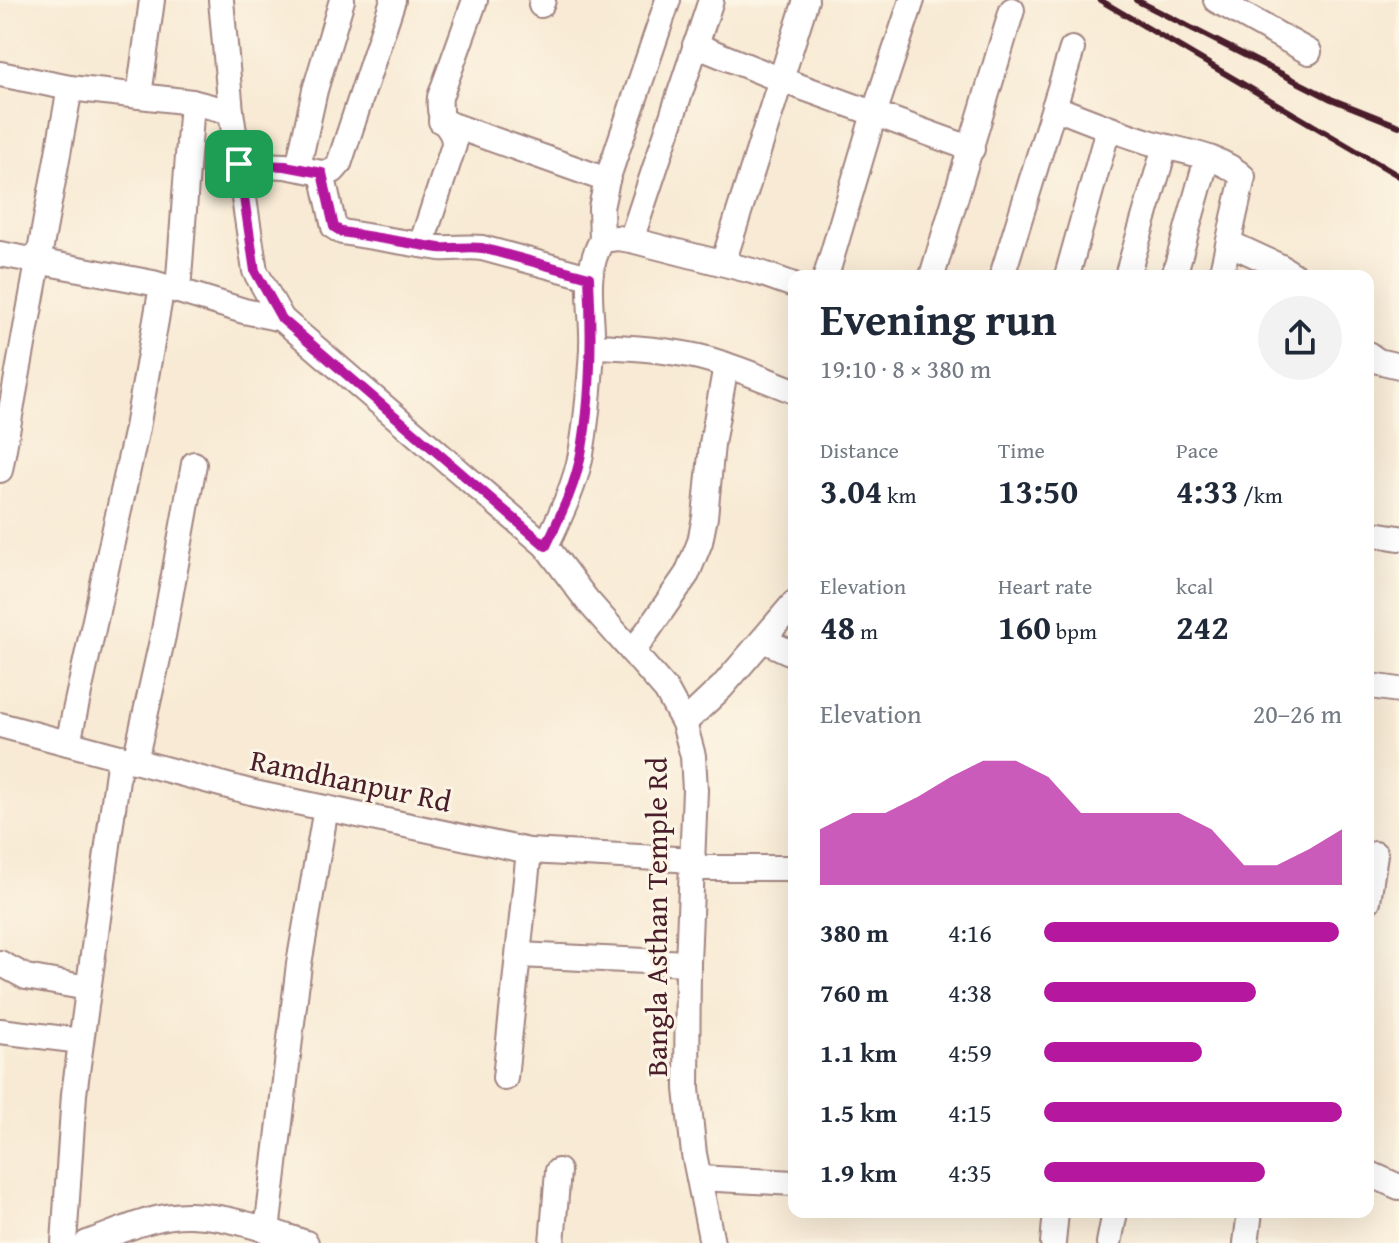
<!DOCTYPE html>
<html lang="en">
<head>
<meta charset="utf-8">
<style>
  :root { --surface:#fff; --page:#f2f2f3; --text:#1f2937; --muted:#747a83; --accent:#b5179e }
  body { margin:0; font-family:"Gentium Book Plus",serif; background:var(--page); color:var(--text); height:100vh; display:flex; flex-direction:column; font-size:30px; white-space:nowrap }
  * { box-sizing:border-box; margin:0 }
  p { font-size:26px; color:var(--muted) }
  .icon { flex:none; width:44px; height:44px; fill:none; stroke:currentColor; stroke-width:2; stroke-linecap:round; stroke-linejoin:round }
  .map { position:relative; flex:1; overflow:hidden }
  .panel { position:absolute; left:788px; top:270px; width:586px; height:948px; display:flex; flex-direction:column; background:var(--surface); border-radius:16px; box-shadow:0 8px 32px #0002 }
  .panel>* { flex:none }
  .pin { position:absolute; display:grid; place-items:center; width:68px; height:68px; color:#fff; margin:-34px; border-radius:16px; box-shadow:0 4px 12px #0006 }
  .round { display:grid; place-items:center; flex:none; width:84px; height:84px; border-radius:42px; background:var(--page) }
  .headline { display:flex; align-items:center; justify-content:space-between; height:136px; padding:0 32px }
  h1 { font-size:44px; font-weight:700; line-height:60px }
  .stats { display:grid; grid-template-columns:repeat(3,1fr); gap:12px; height:136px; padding:8px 32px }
  .stats div { display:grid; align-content:center }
  .stats b { font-size:34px; font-weight:700 }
  .stats small { font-size:22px; font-weight:400 }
  .stats p { font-size:22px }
  .chart { height:224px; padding:16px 32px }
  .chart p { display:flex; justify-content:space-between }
  .chart svg { width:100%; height:144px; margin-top:8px; fill:var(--accent); opacity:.7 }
  ul { padding:0 32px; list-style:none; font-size:26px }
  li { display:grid; grid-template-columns:128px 96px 1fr; align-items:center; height:60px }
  li i { height:20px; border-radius:10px; background:var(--accent) }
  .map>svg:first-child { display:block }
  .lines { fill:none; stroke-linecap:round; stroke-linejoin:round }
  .street-casing { stroke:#a18480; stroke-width:28 }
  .street { stroke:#fff; stroke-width:24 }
  .rail { stroke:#4a1f2b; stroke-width:6 }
  .route-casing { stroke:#fff; stroke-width:16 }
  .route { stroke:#b5179e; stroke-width:10 }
  .labels { text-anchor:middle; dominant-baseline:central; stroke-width:6; stroke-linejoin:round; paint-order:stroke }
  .street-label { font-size:30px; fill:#4a1f2b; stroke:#fcf5e5 }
</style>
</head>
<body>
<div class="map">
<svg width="1399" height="1243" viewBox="0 0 1399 1243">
  <rect width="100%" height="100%" fill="#fcf5e5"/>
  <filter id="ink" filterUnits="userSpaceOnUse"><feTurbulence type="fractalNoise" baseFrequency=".0125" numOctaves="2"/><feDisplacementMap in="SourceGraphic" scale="16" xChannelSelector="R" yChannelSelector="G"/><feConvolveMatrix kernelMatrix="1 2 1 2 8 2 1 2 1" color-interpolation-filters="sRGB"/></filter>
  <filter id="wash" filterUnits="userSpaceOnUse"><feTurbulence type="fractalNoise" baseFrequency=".006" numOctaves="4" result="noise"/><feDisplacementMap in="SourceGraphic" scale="32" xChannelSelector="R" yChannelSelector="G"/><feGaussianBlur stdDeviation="1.8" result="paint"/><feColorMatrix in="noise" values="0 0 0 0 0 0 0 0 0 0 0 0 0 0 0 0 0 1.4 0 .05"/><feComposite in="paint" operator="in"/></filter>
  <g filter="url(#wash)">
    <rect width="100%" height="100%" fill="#f8ead4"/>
  </g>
  <g filter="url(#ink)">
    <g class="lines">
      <defs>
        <g id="street">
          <path d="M221,0L231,112L255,271L282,319L546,546L586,599L666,690L684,723L693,756L695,790L688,963L687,1089L694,1154L712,1243"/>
          <path d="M1216,0L1309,52"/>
          <path d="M541,5L543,0"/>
          <path d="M695,45L779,79L972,149"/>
          <path d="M0,74L70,88L192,102L231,112"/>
          <path d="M139,96L152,0"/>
          <path d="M1054,107C1086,120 1117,132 1149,142C1178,151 1221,155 1243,177L1221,276"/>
          <path d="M441,121L607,180"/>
          <path d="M239,164L285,166L322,173L333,171L339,164L393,0"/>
          <path d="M298,167L315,90L342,0"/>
          <path d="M322,173L334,227L342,232L439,248C454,249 467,246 482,248L589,277"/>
          <path d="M602,240L601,208L607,180L668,0"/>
          <path d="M631,240L711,0"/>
          <path d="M1229,243L1281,267L1295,276"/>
          <path d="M421,245L454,145C454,123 437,128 440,97L475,0"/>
          <path d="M0,254L153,283L244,311L282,319"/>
          <path d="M723,263L806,0"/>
          <path d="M826,276L874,114L912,0"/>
          <path d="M932,276L1012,10"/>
          <path d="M1002,276L1072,49"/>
          <path d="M1067,276L1108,129"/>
          <path d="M1127,276L1165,147"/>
          <path d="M1174,276L1207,158"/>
          <path d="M178,291L192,102"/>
          <path d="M592,346C628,347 663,349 699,357C732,365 763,379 794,391"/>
          <path d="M1368,354L1378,361L1399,366"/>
          <path d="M0,470L70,88"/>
          <path d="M1368,533L1399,538"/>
          <path d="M546,546C560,516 575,486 581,454C587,420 590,383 592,349C594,309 581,277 602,240L617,238L631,240L760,273L794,285"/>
          <path d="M763,640L794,654"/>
          <path d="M633,652L687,574L700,542L705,517L712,444L726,365"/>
          <path d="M1371,686L1399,690"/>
          <path d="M684,723L722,687L794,603"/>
          <path d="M0,725L254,793L529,851L694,860"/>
          <path d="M68,743L137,428L162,286"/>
          <path d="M135,761L163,636L194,464"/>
          <path d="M693,868H794"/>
          <path d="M1368,901L1375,854"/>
          <path d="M519,955L688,963"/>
          <path d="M0,963L26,977L88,988"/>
          <path d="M0,1031L81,1041"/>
          <path d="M505,1078L529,851"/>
          <path d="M1368,1173L1399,1187"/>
          <path d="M699,1178L794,1183"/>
          <path d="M267,1231L299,964L326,808"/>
          <path d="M64,1243L74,1094L120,757"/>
          <path d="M87,1243C119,1232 155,1214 190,1215C230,1216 269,1231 306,1243"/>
          <path d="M552,1243L558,1171"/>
          <path d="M1053,1243L1056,1212"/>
          <path d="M1109,1243L1115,1212"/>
          <path d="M1246,1243L1250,1212"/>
        </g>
      </defs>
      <use href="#street" class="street-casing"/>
      <use href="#street" class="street"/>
      <g class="rail">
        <path d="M1100,0L1399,176"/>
        <path d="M1136,0L1331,99L1399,126"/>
      </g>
    </g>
  </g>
  <g class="lines" filter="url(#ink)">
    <defs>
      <path id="route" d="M239,164L285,166L322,173L334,227L342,232L439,248C454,249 467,246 482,248L589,277C592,336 592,396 581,454C575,487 560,516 546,546L282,319L255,271Z"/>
    </defs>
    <use href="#route" class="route-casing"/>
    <use href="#route" class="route"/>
  </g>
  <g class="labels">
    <g class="street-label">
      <text transform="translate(351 780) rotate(12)">Ramdhanpur Rd</text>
      <text transform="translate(656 917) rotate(-90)">Bangla Asthan Temple Rd</text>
    </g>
  </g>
</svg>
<div class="pin" style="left:239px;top:164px;background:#1e9e55"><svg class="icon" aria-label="arrive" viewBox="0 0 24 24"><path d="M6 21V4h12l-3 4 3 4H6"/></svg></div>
<section class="panel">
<div class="headline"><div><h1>Evening run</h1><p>19:10 · 8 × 380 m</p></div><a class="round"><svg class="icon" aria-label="share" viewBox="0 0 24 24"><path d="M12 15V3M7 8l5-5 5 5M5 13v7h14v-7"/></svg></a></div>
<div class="stats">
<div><p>Distance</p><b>3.04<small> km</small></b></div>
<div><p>Time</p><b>13:50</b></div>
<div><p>Pace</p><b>4:33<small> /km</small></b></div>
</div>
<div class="stats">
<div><p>Elevation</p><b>48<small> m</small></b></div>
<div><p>Heart rate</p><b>160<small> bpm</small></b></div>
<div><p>kcal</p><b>242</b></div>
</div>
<div class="chart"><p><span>Elevation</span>20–26 m</p>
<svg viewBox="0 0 160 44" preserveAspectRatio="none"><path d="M0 44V27L10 22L20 22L30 17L40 11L50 6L60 6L70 11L80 22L90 22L100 22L110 22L120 27L130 38L140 38L150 33L160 27V44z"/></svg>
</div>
<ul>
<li><b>380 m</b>4:16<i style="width:99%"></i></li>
<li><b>760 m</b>4:38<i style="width:71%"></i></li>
<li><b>1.1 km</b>4:59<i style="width:53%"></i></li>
<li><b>1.5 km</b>4:15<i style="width:100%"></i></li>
<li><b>1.9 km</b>4:35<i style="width:74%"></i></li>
</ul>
</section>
</div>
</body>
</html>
